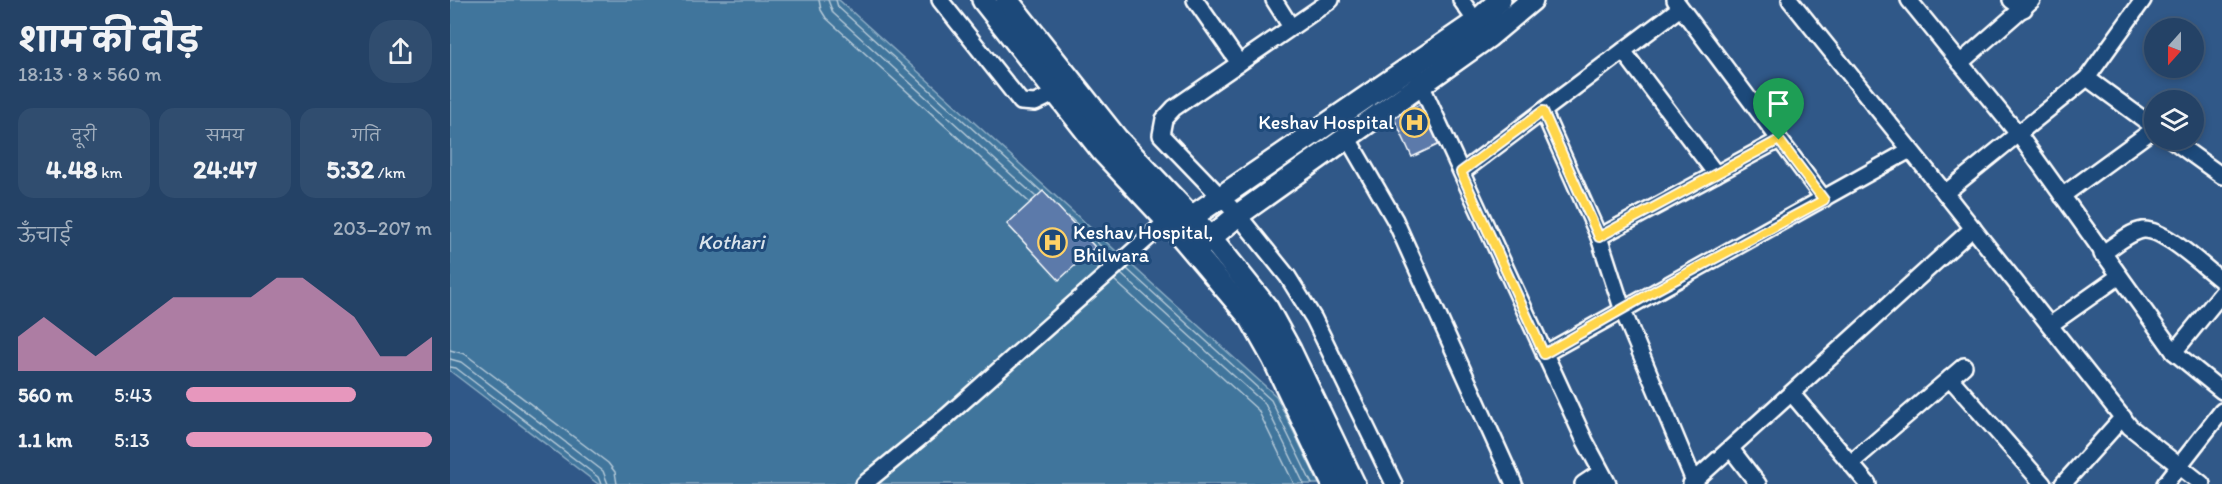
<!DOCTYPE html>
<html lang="hi">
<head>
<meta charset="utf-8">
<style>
  :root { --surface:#244266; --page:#304d6f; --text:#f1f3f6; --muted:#a3b0bf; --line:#415b7a; --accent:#e797bd }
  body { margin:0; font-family:Itim,"Playpen Sans Deva",sans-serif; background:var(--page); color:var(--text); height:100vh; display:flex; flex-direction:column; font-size:22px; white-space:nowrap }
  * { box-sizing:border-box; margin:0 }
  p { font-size:20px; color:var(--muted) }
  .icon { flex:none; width:33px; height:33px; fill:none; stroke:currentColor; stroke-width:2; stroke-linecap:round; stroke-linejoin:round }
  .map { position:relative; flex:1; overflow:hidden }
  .panel { display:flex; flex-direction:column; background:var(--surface); width:450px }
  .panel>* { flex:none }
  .needle { width:39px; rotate:201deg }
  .controls { position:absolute; left:1694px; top:18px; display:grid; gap:12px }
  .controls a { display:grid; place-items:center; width:60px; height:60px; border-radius:50%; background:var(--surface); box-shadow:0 3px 9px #0003,0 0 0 2px var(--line); font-size:30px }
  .pin { position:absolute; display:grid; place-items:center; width:51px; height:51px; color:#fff; margin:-62px -26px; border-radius:50% 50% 50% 0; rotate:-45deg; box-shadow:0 0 6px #0007 }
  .pin .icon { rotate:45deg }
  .round { display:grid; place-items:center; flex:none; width:63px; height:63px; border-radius:24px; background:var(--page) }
  .summary { display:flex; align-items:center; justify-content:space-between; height:102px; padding:0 18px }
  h1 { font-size:33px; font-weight:700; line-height:45px }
  .metrics { display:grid; grid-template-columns:repeat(3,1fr); gap:9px; height:102px; padding:6px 18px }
  .metrics div { display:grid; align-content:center; border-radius:15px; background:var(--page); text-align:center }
  .metrics b { font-size:26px; font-weight:700 }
  .metrics small { font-size:16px; font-weight:400 }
  .metrics p { font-size:16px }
  .chart { height:168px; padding:12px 18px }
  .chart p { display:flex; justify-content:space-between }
  .chart svg { width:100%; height:108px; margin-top:6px; fill:var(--accent); opacity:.7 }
  ul { padding:0 18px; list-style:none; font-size:20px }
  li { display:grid; grid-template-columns:96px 72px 1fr; align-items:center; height:45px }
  li i { height:15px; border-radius:8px; background:var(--accent) }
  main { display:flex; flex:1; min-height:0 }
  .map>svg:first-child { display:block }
  .water { fill:#40759c; stroke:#8cacc4; stroke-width:1.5 }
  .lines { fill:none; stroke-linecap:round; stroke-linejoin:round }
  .shore { stroke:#b3c8d7; stroke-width:1.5 }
  .building { fill:#5c7aaa; stroke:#fff; stroke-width:1.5 }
  .street-casing { stroke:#fff; stroke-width:20 }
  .secondary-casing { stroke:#fff; stroke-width:26 }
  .street { stroke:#1f4a7a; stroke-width:15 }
  .secondary { stroke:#1f4a7a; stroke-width:21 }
  .route-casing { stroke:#fff; stroke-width:12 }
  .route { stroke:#ffd54a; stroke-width:8 }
  .labels { text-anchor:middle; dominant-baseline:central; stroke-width:6; stroke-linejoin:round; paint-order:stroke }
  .poi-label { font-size:20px; fill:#fff; stroke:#1f4a7a; text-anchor:end }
  .water-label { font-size:21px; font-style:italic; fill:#d9e3eb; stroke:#1f4a7a }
</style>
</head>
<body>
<main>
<section class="panel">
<div class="summary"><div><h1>शाम की दौड़</h1><p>18:13 · 8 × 560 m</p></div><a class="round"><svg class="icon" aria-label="share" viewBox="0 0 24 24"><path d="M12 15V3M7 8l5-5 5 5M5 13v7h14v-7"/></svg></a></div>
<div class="metrics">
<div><p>दूरी</p><b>4.48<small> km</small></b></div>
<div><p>समय</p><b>24:47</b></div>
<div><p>गति</p><b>5:32<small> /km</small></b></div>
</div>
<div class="chart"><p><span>ऊँचाई</span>203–207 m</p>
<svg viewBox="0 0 160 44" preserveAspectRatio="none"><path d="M0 44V30L10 22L20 30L30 38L40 30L50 22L60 14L70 14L80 14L90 14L100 6L110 6L120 14L130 22L140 38L150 38L160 30V44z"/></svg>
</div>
<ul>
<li><b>560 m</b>5:43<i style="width:69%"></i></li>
<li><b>1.1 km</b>5:13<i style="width:100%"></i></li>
</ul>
</section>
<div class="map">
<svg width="1772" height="484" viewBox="0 0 1772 484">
  <rect width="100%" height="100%" fill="#305888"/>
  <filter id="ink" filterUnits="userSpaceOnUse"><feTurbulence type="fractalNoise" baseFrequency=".0167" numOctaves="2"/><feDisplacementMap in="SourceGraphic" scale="12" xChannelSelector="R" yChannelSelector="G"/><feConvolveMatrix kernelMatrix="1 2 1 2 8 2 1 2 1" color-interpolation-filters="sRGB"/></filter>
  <g filter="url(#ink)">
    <path class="water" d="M0,0H389L826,396L869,484H148L0,371Z"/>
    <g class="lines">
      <g class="shore">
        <path d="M369,0L371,10L376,18L579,202"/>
        <path d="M378,0L383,13L585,196"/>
        <path d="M386,0L388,7L591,191"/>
        <path d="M618,216L663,257"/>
        <path d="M677,269L821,400L862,484"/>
        <path d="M671,274L815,404L854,484"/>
        <path d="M664,280L808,410L844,484"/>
        <path d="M0,350L15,354L158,463L165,472L167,484"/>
        <path d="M0,359L11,362L153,471L158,484"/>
        <path d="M0,367L6,368L148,477L151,484"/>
      </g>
    </g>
    <g class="building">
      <path d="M971,104L990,144L962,157L943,116Z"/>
      <path d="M593,191L645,247L609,280L557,224Z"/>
    </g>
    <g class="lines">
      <defs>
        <g id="street">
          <path d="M490,0L571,102L585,103L606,93"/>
          <path d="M745,0L789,63"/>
          <path d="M824,0L841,27"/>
          <path d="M881,0L724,108L714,119L711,135L788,215L838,277L864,319L944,484"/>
          <path d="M1011,0L1032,30"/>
          <path d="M1225,0L1374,199"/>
          <path d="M1340,0L1495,193"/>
          <path d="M1459,0L1569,135L1724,352L1772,391"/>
          <path d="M1561,0L1574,9"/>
          <path d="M1173,51L1266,174"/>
          <path d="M1510,63L1582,0"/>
          <path d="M967,76L1135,441L1158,484"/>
          <path d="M1637,78L1693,0"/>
          <path d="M1093,111L1149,237L1173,311L1244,481"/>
          <path d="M1704,127L1637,78L1495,193L1680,427L1752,484"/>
          <path d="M897,137L945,220L1064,484"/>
          <path d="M1722,140L1772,176"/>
          <path d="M1012,172L1230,8"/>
          <path d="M1612,196L1704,129"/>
          <path d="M1149,237L1329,140"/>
          <path d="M1652,254C1664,246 1679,232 1693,230C1714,228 1755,268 1772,281"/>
          <path d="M1600,325L1668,277"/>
          <path d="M1724,352L1772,293"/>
          <path d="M1094,354L1460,150"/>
          <path d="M1500,378L1593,484"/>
          <path d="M1342,394L1418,484"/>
          <path d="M1281,449L1308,484"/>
          <path d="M1401,463L1514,366"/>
          <path d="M414,484L497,416L717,221"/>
          <path d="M1133,484L1151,472"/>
          <path d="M1241,484L1523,228"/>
          <path d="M1613,484L1673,417"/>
          <path d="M1715,484L1772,411"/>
        </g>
        <g id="secondary">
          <path d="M533,0L652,151L725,229L801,319L823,358L883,484"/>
          <path d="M557,0L667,139L761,238L817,308L840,350L904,484"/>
          <path d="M730,225L1026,22L1050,0"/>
          <path d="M751,246L788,215L1038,37L1082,0"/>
        </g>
      </defs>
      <use href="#street" class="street-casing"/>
      <use href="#secondary" class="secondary-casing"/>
      <use href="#street" class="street"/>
      <use href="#secondary" class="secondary"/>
    </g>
  </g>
  <g class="lines" filter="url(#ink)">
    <defs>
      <path id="route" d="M1093,111L1149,237L1329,140L1374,200L1206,290L1094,354L1011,172Z"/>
    </defs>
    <use href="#route" class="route-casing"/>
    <use href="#route" class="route"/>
  </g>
  <defs>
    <symbol id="hospital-ring" viewBox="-11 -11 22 22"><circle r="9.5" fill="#1f4a7a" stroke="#ffd166" stroke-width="1.5"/><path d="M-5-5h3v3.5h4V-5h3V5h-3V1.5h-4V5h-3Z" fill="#ffd166"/></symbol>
  </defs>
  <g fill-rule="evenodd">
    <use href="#hospital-ring" x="948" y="106" width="33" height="33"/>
    <use href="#hospital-ring" x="586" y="226" width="33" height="33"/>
  </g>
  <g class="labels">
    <g class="poi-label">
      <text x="944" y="122">Keshav Hospital</text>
      <text x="623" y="232" text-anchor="start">Keshav Hospital,<tspan x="623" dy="23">Bhilwara</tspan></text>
    </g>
    <g class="water-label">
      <text x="281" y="241">Kothari</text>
    </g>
  </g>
</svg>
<div class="controls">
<a><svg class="needle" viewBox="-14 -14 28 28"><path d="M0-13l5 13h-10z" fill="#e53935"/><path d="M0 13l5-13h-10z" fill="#a3b0bf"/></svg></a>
<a><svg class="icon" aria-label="layers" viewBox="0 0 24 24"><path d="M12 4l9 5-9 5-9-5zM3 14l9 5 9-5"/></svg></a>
</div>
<div class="pin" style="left:1329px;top:140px;background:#1e9e55"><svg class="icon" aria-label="arrive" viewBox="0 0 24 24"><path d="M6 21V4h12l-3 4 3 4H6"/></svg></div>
</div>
</main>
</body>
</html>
